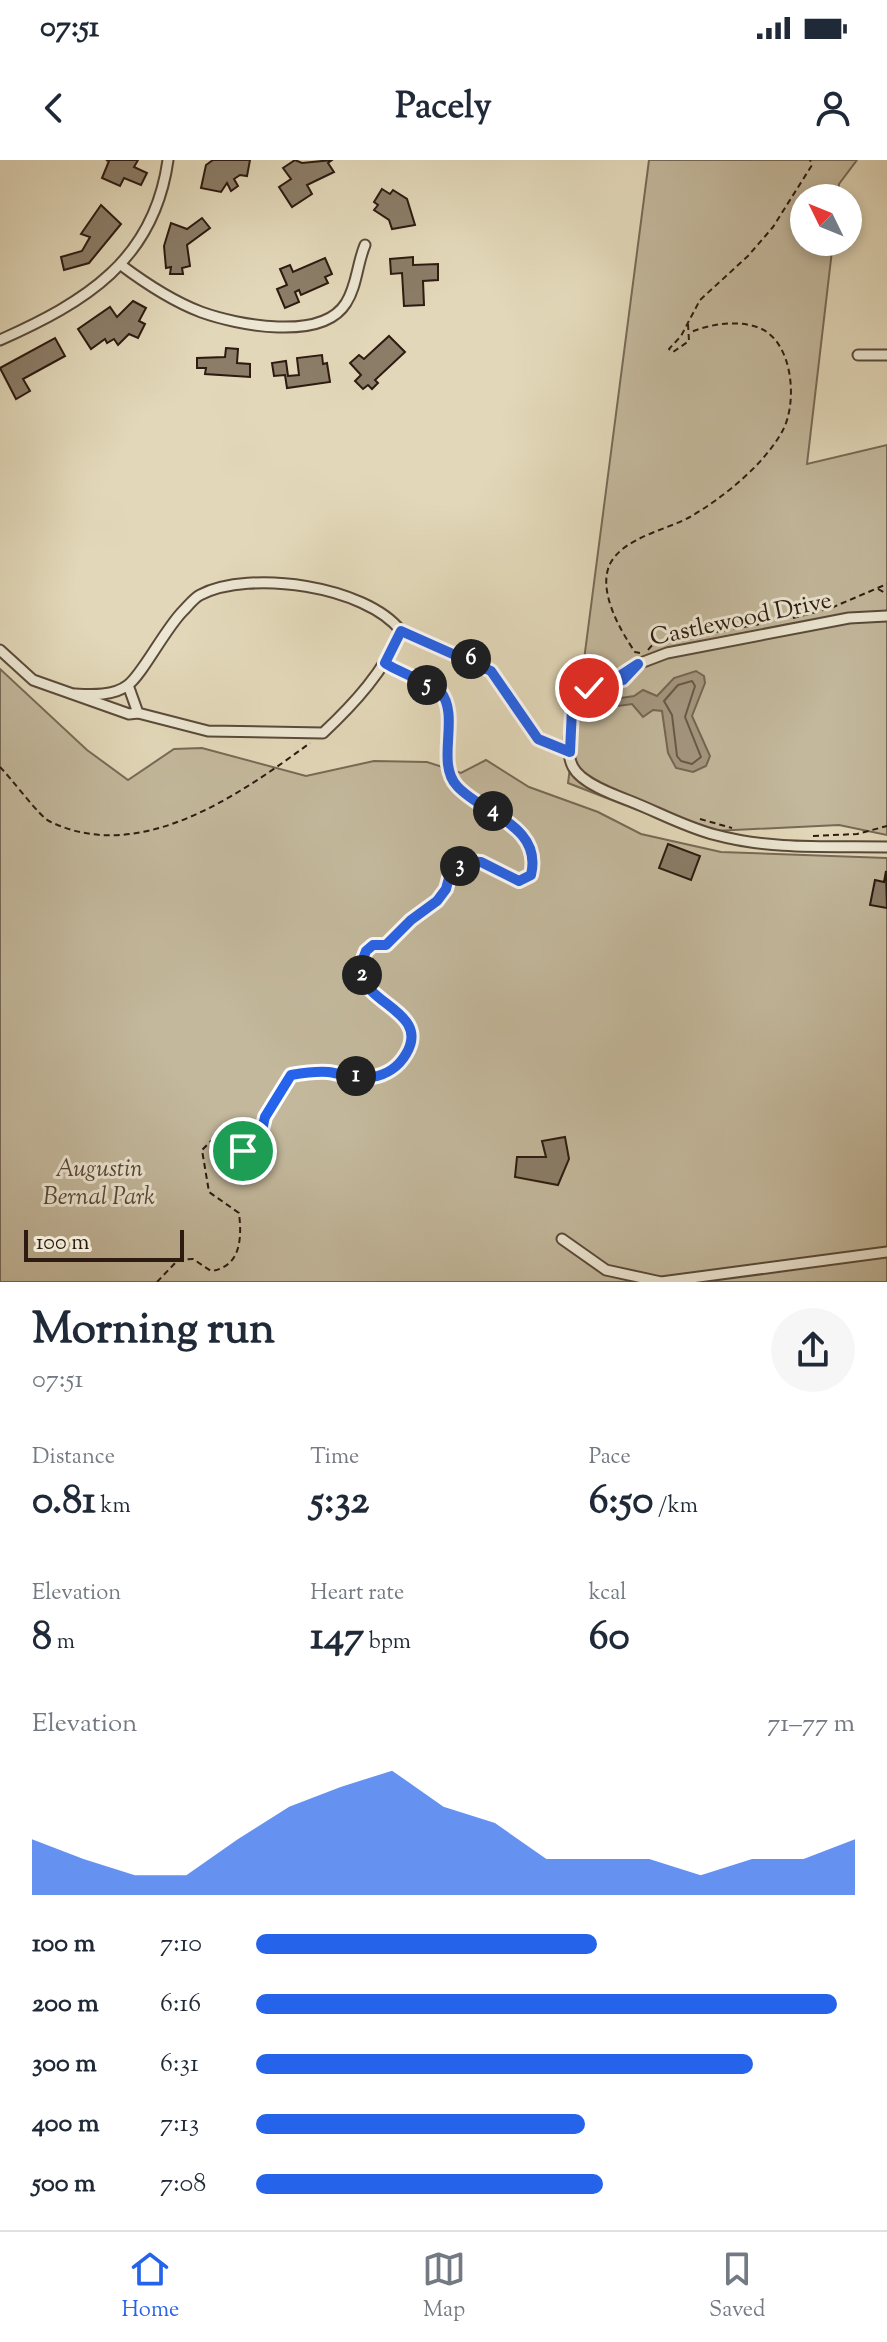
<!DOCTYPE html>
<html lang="en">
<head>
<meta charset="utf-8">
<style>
  :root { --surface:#fff; --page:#f6f6f7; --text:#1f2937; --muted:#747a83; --line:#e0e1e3; --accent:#2563eb }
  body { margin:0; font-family:"Sorts Mill Goudy",serif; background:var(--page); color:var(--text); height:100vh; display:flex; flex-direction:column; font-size:30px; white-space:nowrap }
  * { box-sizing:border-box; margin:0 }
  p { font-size:26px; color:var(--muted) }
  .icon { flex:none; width:44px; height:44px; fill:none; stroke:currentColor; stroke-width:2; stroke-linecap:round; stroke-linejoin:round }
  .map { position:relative; height:1122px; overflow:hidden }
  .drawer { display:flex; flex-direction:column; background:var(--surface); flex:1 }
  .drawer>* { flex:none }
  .needle { width:52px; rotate:313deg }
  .controls { position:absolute; left:790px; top:24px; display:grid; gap:16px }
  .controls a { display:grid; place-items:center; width:72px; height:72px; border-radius:50%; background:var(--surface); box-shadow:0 4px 12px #0003; font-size:40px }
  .scale { position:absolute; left:24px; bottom:20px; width:160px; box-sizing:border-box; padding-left:8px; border:4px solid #2d1a10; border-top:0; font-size:22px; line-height:28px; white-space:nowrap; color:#2d1a10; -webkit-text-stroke:6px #ece6d2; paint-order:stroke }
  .pin { position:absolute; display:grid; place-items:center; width:68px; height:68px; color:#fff; margin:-34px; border:4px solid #fff; border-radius:50%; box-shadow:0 2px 8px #0007 }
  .km { position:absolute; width:40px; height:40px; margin:-20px; border-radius:50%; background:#222; color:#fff; font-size:22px; line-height:40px; text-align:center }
  .round { display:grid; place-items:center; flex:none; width:84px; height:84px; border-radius:42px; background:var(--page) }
  .headline { display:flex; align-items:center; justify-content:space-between; height:136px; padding:0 32px }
  h1 { font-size:44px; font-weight:800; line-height:60px }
  .metrics { display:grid; grid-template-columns:repeat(3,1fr); gap:12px; height:136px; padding:8px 32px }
  .metrics div { display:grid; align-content:center }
  .metrics b { font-size:40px; font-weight:800 }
  .metrics small { font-size:22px; font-weight:400 }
  .metrics p { font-size:22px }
  .chart { height:224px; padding:16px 32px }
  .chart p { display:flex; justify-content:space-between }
  .chart svg { width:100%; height:144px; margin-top:8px; fill:var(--accent); opacity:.7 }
  ul { padding:0 32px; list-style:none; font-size:26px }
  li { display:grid; grid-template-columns:128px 96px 1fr; align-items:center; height:60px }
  li i { height:20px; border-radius:10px; background:var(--accent) }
  .status { display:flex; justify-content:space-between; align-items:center; height:56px; padding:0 40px; background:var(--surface); direction:ltr }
  .status svg { height:22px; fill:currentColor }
  header { display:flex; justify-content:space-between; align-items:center; height:104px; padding:0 32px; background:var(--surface); font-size:36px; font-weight:800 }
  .tabs { display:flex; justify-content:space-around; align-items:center; height:112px; border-top:2px solid var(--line); background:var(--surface); font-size:22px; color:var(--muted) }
  .tabs a { display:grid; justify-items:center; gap:4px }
  .tabs .current { color:var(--accent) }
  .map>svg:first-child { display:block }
  .green { fill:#c3b89c; stroke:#786956; stroke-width:2 }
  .water { fill:#a49780; stroke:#746553; stroke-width:2 }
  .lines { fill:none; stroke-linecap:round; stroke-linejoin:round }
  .shore { stroke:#685848; stroke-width:2 }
  .building { fill:#8b7d68; stroke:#2d1a10; stroke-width:2 }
  .service-casing { stroke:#5a4a3a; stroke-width:9 }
  .minor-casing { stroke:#5a4a3a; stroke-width:13 }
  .path { stroke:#2d1a10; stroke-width:2; stroke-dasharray:6 4; stroke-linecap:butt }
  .service { stroke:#ece6d2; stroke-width:5 }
  .minor { stroke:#ece6d2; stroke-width:9 }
  .route-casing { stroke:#fff; stroke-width:16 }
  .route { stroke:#2563eb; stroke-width:10 }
  .labels { text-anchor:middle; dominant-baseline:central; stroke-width:6; stroke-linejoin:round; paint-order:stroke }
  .street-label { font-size:24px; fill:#2d1a10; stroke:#ece6d2 }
  .park-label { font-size:24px; font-style:italic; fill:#5a493a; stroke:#ece6d2 }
</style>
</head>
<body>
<div class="status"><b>07:51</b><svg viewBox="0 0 49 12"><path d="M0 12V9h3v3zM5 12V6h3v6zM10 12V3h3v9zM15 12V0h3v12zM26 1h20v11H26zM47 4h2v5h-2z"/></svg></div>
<header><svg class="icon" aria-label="back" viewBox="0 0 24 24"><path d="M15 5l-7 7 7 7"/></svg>Pacely<svg class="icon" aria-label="person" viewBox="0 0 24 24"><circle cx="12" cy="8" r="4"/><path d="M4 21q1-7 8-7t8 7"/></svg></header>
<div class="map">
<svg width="887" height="1122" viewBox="0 0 887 1122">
  <rect width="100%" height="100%" fill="#e2d8b9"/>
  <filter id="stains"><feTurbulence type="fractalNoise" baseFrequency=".0025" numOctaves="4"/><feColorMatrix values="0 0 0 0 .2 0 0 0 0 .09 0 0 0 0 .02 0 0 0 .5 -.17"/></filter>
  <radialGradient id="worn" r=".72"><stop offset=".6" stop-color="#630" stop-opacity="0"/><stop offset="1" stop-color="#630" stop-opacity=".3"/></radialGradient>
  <g class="green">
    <path d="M649,0H857L839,24L838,38H804V82H833L807,304L887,285V675L839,665L694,672L568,623Z"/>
    <path d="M0,509L87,590L128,620L174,589L202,588L306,616L374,601L427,602L461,613L486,600L529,627L598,652L641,674L721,692L887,698V1122H0Z"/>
  </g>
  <path class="water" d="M696,511L704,516L705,523L692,556L710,596L706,606L693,612L676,608L668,593L662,551L653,550L643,557L632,544L618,546L614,539L634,536L643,530L657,536L674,518Z"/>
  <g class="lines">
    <path class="shore" d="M692,521L695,526L685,557L701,597L692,604L681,601L677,596L672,555L664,541L678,525Z"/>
  </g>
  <g class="building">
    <path d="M106,0H138L134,7L147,13L141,25L124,18L120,26L102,18L109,1Z"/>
    <path d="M213,0H250L247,16L240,15L234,19L238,26L231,31L227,23L221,32L201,28L206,5Z"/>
    <path d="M295,0L302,3L332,0L328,3L334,12L307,25L312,34L292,47L279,27L291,19L283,8Z"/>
    <path d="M382,29L390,34L393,30L407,39L415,65L392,69L389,60L374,50L378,45L374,42Z"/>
    <path d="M101,45L121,64L89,103L64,110L61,97L82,91L90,77L81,74Z"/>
    <path d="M202,58L210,68L187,85L190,106L182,108L183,114H170L171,107L166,108L164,86L171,63L187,69Z"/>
    <path d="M413,97V105L438,104V120L423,121L424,145L404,146L402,113L391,114L390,99Z"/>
    <path d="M325,98L332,114L325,117L328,123L301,135L299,130L295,132L299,142L285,148L277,129L287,125L280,109L290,105L293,112Z"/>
    <path d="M133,141L146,148L139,161L145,164L138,178L129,174L118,185L114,179L107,183L105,179L91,189L78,169L110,147L117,157Z"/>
    <path d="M389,176L405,192L375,220L378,223L372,229L368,225L363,229L355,221L361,215L350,203L359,195L364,199Z"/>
    <path d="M55,178L65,196L23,219L30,231L16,239L0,208Z"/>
    <path d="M226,188L238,189L237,203L250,204V217L205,214L206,208H197V198L225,197Z"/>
    <path d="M322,195L323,204L327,203L330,222L287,228L285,215L274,216L272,203L286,201L288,216L299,215L297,198Z"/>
    <path d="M668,684L700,696L691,720L659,708Z"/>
    <path d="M886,711L887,748L870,745L875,720L884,722Z"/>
    <path d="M565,977L569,999L558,1025L515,1017L517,997H546L542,981Z"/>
  </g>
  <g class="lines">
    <defs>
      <path id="service" d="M401,471L491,511L538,579L569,591"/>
      <g id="minor">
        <path d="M121,105C145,123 172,141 201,152C237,165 322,182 346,143C357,126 357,104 365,85"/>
        <path d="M0,180C85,142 154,101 168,0"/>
        <path d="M858,195H887"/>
        <path d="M887,456L849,458L667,493L638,504L615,519L584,524C575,543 562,587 573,607C581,623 614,635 630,641C658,652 687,668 716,675C771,690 831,686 887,687"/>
        <path d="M0,490L33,520L129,554L138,553"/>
        <path d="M75,534C92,535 114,536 128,525C142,515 165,469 183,451C188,446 194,438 200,435C250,409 366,426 401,471C384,511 355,543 323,573L208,571L138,553L128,525"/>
        <path d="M562,1079L606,1110L661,1122L887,1092"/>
      </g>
    </defs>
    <use href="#service" class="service-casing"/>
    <use href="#minor" class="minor-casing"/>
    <g class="path">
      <path d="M688,164L689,181L673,192L669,189L681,176L700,140L748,96L773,67L812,5L810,0"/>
      <path d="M878,429L887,434"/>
      <path d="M793,458L831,448L887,424"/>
      <path d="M648,490C657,478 668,477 681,478L771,462"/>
      <path d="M640,493L635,492C620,470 596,429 611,402C626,377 666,370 690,357C724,337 764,305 783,270C798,241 793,179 757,167C736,160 711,164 691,172"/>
      <path d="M0,607C11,618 40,657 49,661C139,706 239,635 310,583"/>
      <path d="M700,659L732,668"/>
      <path d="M813,676L857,674L887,666"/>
      <path d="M157,1122L178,1100L193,1099L211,1111C241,1107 242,1078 239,1053L209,1032L202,990L212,980L243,991L259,983L265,957L291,915C303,913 316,911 328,912C342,914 357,919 372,917C387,915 399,906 406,894C430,854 369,845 362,815C360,807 363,798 366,791L373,785H386L411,760L437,741L446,729L450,714L467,701L481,702L519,721L531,715C543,667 484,653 458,628C435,605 461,547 438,529C429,521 406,517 393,509"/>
    </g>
    <use href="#service" class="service"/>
    <use href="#minor" class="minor"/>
  </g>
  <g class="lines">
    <defs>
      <path id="route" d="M243,991L259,983L265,957L291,915C303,913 316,911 328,912C342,914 357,919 372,917C387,915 399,906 406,894C430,854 369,845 362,815C360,807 363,798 366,791L373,785H386L411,760L437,741L446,729L450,714L467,701L481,702L519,721L531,715C543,665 482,654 457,626C435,602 461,556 440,531C436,526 396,511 385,503L401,471L491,511L538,579L570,592L572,549L584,524L615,519L638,504L623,520L589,528"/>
    </defs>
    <use href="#route" class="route-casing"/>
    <use href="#route" class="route"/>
  </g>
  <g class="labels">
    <g class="street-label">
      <text transform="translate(741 460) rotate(-12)">Castlewood Drive</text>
    </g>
    <g class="park-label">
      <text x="99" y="1010">Augustin<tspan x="99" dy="28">Bernal Park</tspan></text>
    </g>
  </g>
  <rect width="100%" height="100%" filter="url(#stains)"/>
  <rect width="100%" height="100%" fill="url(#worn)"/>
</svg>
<div class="controls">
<a><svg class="needle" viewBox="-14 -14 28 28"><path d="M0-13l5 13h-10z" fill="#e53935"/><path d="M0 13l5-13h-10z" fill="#747a83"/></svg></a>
</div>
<div class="scale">100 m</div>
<div class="pin" style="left:243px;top:991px;background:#1e9e55"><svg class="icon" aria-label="arrive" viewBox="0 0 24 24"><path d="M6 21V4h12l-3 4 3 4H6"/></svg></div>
<div class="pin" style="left:589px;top:528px;background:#d93025"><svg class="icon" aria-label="check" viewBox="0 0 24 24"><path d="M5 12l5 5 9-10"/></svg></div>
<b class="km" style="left:356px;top:916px">1</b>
<b class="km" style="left:362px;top:815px">2</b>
<b class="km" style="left:460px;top:706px">3</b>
<b class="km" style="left:493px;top:651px">4</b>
<b class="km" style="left:427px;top:525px">5</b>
<b class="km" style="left:471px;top:499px">6</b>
</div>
<section class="drawer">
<div class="headline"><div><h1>Morning run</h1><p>07:51</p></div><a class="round"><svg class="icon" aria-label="share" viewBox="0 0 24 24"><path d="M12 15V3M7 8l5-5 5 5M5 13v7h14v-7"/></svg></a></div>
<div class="metrics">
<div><p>Distance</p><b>0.81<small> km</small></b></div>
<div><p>Time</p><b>5:32</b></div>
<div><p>Pace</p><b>6:50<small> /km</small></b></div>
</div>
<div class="metrics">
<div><p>Elevation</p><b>8<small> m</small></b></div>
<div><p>Heart rate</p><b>147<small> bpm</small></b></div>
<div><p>kcal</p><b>60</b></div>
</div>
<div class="chart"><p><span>Elevation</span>71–77 m</p>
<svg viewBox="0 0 160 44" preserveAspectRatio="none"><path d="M0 44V27L10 33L20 38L30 38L40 27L50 17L60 11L70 6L80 17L90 22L100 33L110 33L120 33L130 38L140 33L150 33L160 27V44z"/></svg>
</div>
<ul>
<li><b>100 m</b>7:10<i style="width:57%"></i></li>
<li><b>200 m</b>6:16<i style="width:97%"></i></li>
<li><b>300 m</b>6:31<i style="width:83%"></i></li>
<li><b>400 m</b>7:13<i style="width:55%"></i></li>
<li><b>500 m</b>7:08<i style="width:58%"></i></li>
</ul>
</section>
<nav class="tabs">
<a class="current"><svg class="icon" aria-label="home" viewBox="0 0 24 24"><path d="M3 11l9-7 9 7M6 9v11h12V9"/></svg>Home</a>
<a><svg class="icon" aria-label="map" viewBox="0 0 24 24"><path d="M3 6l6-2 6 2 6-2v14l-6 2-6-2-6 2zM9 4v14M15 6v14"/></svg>Map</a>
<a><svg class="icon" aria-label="saved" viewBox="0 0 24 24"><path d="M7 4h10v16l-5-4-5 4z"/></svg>Saved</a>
</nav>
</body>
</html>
